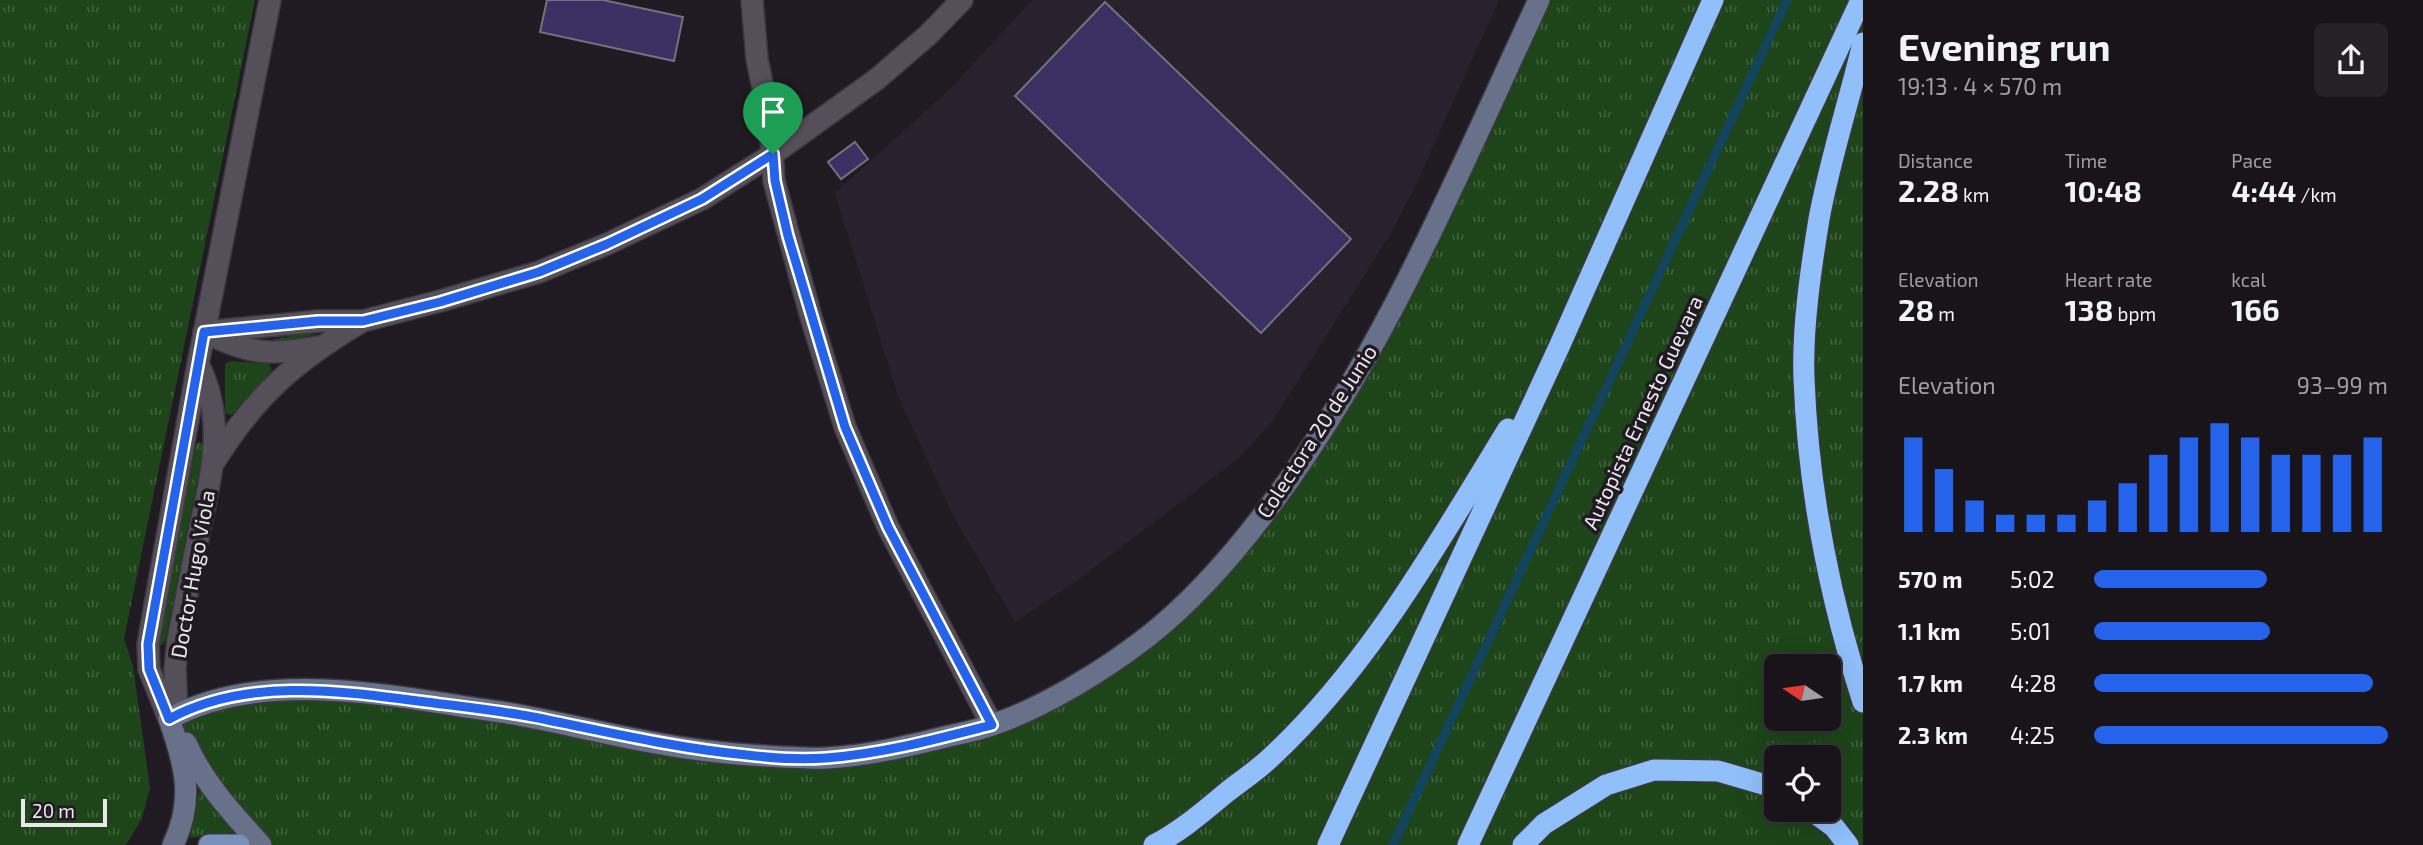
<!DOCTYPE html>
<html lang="en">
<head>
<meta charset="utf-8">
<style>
  :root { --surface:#18141a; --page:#252127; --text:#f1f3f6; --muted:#9f9ea2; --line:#363339; --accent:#2563eb }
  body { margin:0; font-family:"Exo 2",sans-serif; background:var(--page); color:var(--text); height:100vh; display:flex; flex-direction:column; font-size:26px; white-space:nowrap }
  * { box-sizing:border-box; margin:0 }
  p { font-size:23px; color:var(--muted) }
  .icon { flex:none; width:38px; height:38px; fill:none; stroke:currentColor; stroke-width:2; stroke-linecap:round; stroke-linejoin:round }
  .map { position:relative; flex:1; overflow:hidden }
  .panel { display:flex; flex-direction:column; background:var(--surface); width:560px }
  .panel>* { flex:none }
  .needle { width:46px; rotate:283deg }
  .fabs { position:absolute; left:1764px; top:654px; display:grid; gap:14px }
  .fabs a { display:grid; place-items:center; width:77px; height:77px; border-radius:10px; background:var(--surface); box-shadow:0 7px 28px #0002,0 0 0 2px var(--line); font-size:35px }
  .scale { position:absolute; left:21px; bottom:18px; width:86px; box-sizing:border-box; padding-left:7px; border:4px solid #ebe7ed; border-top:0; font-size:19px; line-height:24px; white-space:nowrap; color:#ebe7ed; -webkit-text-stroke:5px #201b23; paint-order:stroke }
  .pin { position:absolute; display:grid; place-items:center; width:60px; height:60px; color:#fff; margin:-72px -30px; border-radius:50% 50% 50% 0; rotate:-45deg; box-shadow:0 0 7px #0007 }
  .pin .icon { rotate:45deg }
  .round { display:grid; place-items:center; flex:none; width:74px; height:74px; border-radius:10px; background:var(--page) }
  .headline { display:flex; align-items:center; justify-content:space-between; height:119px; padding:0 35px }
  h1 { font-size:38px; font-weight:700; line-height:52px }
  .figures { display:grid; grid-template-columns:repeat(3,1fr); gap:10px; height:119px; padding:7px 35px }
  .figures div { display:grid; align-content:center }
  .figures b { font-size:30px; font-weight:700 }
  .figures small { font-size:19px; font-weight:400 }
  .figures p { font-size:19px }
  .chart { height:196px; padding:14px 35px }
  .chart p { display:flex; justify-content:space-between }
  .chart svg { width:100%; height:126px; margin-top:7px; stroke:var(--accent); stroke-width:6 }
  ul { padding:0 35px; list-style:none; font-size:23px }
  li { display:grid; grid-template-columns:112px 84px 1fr; align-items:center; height:52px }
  li i { height:18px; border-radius:9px; background:var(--accent) }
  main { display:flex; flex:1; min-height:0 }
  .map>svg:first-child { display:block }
  .built { fill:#2a212e }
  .grass { fill:url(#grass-tufts); fill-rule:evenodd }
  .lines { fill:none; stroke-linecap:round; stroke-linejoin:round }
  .stream { stroke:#13445e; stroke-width:9 }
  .building { fill:#3a3062; stroke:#72717d; stroke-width:2 }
  .street-casing { stroke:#3c383e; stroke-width:24 }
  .secondary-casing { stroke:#3c383e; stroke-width:24 }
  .primary-casing { stroke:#3c383e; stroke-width:24 }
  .highway-casing { stroke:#3c383e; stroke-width:24 }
  .street { stroke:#554f59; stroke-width:21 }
  .secondary { stroke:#677189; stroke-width:21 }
  .primary { stroke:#7892b9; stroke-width:21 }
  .highway { stroke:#90bff9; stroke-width:21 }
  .route-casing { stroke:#fff; stroke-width:14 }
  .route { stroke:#2563eb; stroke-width:9 }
  .labels { text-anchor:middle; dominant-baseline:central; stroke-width:7; stroke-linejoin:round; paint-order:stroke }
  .street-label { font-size:21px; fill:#ebe7ed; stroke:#201b23 }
</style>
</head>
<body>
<main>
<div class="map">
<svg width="1863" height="845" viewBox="0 0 1863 845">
  <defs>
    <pattern id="grass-tufts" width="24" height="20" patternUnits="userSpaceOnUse" patternTransform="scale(1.75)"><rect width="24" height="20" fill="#1d4519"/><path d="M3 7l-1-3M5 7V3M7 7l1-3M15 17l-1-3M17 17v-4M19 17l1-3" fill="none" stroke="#3e603b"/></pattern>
  </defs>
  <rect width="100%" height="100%" fill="#201b23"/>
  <path class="built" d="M1032,0H1499L1413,191L1388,238L1272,422L1239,458L1076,581L1015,622L954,517L899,399L835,193L950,89Z"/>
  <g class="grass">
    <path d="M0,0H255L124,639L133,666L150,788L142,818L126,845H0Z"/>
    <path d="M1539,0H1863V845H261L191,756L177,714L311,690L825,759L1034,707L1196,594L1354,379ZM1776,667H1829V719H1776ZM1776,758H1829V810H1776Z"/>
    <path d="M311,332L316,333L300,340L266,341Z"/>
    <path d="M230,361L269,364L272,370L231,415L225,413V364Z"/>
    <path d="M199,442L203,443L204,447L165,642L162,645H158L157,641L196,445Z"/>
    <path d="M201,783L235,832L190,838Z"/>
  </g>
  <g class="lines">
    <path class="stream" d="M1393,845L1787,0"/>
  </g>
  <g class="building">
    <path d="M547,0H603L683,17L674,61L540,32Z"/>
    <path d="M1105,2L1351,239L1261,333L1015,96Z"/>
    <path d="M855,142L868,159L841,179L828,162Z"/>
  </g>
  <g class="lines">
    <defs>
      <g id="street">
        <path d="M752,0L757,59L770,122L774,181L811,317L845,427L888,527L992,725"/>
        <path d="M204,332L319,321H363L440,301L539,272L607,244L702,199L773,154L877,79L928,35L962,0"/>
        <path d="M204,332C249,354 269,356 317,347"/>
        <path d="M214,462C256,395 294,362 361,322"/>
        <path d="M177,714L175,668L178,640C185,604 192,569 199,533C211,475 227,420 198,364"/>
        <path d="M169,719L149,669L148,644L198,364L270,0"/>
      </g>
      <g id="secondary">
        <path d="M186,743C203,782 233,814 261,845"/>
        <path d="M173,845C195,800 185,764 169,719C264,666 399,698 501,712C557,721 611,736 667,745C705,752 743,755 782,757C796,757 812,759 826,758C867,756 909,746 949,736C963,733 978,730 992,725C1043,708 1103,671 1146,638C1195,600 1236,552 1273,502C1386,350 1459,171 1539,0"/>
      </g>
      <path id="primary" d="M209,845H239"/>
      <g id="highway">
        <path d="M1863,43C1849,102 1830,159 1819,219C1811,268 1802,328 1804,378C1808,489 1829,596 1863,702"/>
        <path d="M1811,810L1834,827L1848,845"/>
        <path d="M1154,845C1180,832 1204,811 1227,792C1241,781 1256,771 1269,759C1368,668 1438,543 1508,429"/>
        <path d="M1328,845L1559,347L1713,0"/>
        <path d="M1468,845L1861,0"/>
        <path d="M1523,845L1544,824L1606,785L1654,770L1718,771L1776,788"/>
      </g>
    </defs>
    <use href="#street" class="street-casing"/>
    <use href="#secondary" class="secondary-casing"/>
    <use href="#primary" class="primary-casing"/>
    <use href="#highway" class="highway-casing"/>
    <use href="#street" class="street"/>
    <use href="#secondary" class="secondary"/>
    <use href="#primary" class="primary"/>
    <use href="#highway" class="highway"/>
  </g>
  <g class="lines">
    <defs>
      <path id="route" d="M773,154L775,181L788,236L845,427L888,527L992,725C937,739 882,754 826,758C801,760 772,758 747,755C674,748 604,731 533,717C495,710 456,706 418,701C336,690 245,678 169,719L149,669L148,644L204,332L318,321H363L440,302L539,272L607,244L702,199Z"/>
    </defs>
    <use href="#route" class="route-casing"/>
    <use href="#route" class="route"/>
  </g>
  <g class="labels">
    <g class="street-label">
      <text transform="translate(1642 412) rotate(-65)">Autopista Ernesto Guevara</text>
      <text transform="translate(1316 431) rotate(-57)">Colectora 20 de Junio</text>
      <text transform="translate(192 574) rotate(-80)">Doctor Hugo Viola</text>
    </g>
  </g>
</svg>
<div class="fabs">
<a><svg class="needle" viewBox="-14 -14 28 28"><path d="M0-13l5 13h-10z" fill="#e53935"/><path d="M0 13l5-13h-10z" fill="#9f9ea2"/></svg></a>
<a><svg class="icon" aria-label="locate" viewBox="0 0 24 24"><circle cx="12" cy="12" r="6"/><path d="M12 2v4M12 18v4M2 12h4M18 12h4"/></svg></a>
</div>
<div class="scale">20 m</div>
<div class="pin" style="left:773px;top:154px;background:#1e9e55"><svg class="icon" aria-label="arrive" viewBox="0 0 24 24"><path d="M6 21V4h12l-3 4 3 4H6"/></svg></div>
</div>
<section class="panel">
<div class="headline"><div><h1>Evening run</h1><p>19:13 · 4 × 570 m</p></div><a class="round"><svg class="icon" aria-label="share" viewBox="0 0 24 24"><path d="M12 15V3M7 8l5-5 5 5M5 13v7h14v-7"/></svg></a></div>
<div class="figures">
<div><p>Distance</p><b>2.28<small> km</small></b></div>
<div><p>Time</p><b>10:48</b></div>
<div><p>Pace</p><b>4:44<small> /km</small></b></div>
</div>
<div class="figures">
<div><p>Elevation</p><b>28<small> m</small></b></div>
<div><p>Heart rate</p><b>138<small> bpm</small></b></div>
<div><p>kcal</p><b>166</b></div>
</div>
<div class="chart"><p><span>Elevation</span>93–99 m</p>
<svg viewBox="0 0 160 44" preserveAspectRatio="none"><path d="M5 44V11M15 44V22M25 44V33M35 44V38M45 44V38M55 44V38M65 44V33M75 44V27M85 44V17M95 44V11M105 44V6M115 44V11M125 44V17M135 44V17M145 44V17M155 44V11"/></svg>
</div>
<ul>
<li><b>570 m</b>5:02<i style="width:59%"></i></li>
<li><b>1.1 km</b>5:01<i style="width:60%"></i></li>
<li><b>1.7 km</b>4:28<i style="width:95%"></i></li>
<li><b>2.3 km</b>4:25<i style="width:100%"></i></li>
</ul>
</section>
</main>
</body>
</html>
